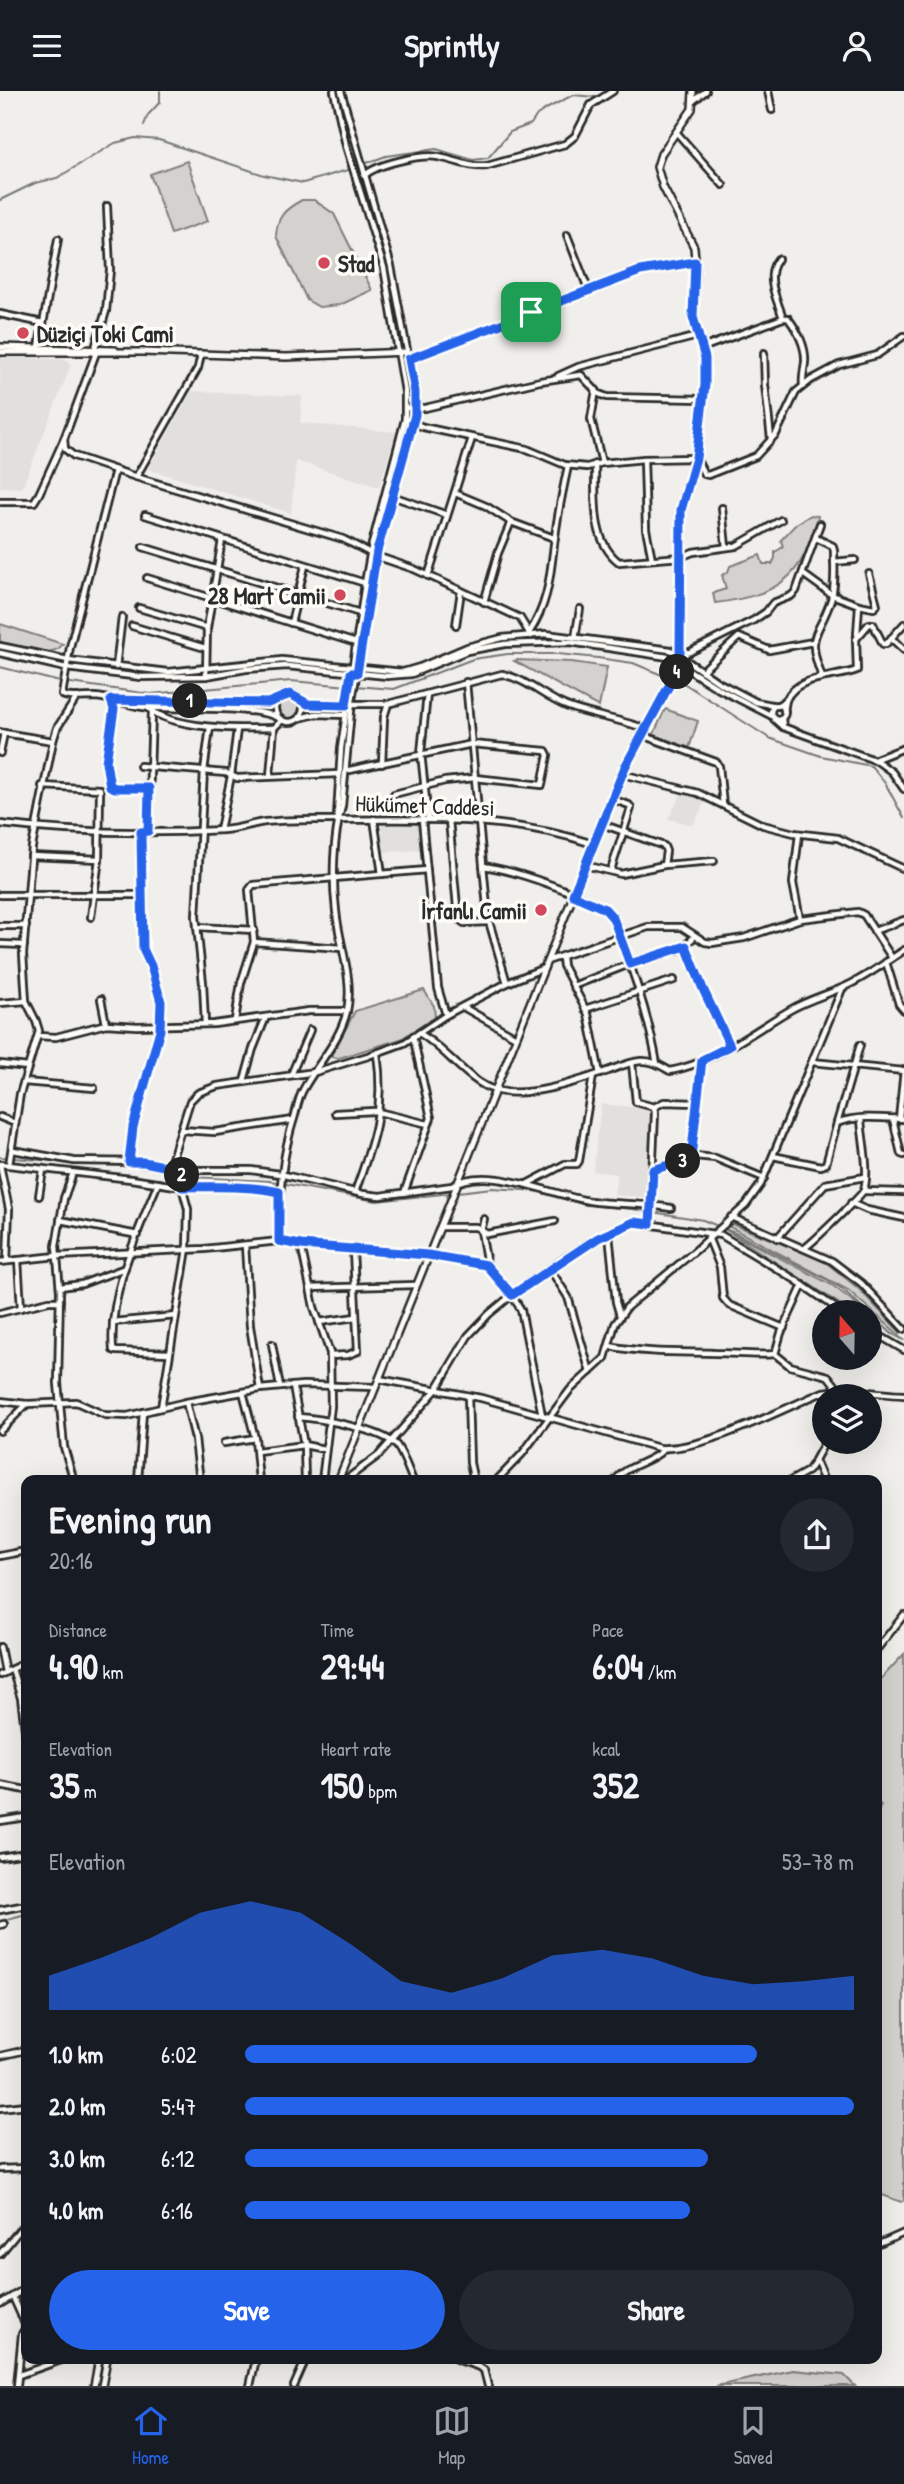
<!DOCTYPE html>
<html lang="en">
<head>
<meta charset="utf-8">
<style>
  :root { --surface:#171b24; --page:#242831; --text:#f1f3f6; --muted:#9ea1a6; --line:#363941; --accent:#2563eb }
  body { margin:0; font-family:"Patrick Hand",sans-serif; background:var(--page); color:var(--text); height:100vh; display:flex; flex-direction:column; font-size:26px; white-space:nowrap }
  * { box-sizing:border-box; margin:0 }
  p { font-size:23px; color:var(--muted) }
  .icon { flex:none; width:38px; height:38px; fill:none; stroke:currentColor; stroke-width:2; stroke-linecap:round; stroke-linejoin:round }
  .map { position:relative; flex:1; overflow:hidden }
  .drawer { position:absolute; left:21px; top:1384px; width:861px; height:889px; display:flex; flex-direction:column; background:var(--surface); border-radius:14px; box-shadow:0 7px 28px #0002 }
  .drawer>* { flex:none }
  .needle { width:46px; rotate:340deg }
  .fabs { position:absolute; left:812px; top:1209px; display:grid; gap:14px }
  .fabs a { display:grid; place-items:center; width:70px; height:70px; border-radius:50%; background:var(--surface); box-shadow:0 7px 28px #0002; font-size:35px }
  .pin { position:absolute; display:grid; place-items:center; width:60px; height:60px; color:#fff; margin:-30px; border-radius:14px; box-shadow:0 4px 10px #0006 }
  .km { position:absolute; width:35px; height:35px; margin:-18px; border-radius:50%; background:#222; color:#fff; font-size:19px; line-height:35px; text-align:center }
  .round { display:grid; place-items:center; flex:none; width:74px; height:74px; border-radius:37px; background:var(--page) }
  .headline { display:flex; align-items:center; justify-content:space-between; height:119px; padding:0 28px }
  h1 { font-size:38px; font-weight:800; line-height:52px }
  .metrics { display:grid; grid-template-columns:repeat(3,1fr); gap:10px; height:119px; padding:7px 28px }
  .metrics div { display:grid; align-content:center }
  .metrics b { font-size:35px; font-weight:800 }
  .metrics small { font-size:19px; font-weight:400 }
  .metrics p { font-size:19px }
  .chart { height:196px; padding:14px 28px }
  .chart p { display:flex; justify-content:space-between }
  .chart svg { width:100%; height:126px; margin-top:7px; fill:var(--accent); opacity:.7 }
  .action { display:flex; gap:14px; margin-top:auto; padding:14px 28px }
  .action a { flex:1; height:80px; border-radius:42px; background:var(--accent); color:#fff; font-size:28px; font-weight:800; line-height:80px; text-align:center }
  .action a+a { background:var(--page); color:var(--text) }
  ul { padding:0 28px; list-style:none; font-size:23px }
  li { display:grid; grid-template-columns:112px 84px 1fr; align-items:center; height:52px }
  li i { height:18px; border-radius:9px; background:var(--accent) }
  header { display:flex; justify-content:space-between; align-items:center; height:91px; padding:0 28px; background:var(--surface); font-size:32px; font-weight:800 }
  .menu { display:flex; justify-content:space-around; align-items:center; height:98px; border-top:2px solid var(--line); background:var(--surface); font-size:19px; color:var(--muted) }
  .menu a { display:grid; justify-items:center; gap:4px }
  .menu .active { color:var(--accent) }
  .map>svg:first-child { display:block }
  .built { fill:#e1e0dc }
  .green { fill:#d3d2cf; stroke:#7f7e7d; stroke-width:2 }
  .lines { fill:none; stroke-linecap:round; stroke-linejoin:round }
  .stream { stroke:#777775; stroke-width:2 }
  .minor-casing { stroke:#2b2b2b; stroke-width:10 }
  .major-casing { stroke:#2b2b2b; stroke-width:10 }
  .minor { stroke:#fdfcf7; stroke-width:4.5 }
  .major { stroke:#fdfcf7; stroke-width:5 }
  .route-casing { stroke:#fff; stroke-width:14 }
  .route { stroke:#2563eb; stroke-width:9 }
  .poi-dot { fill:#d1495b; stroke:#fdfcf7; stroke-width:2.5 }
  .labels { text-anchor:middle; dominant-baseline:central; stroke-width:7; stroke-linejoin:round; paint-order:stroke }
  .poi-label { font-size:23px; font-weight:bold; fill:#2b2b2b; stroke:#fdfcf7; text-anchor:start }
  .street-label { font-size:23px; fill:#2b2b2b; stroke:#fdfcf7 }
</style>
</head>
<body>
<header><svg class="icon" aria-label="menu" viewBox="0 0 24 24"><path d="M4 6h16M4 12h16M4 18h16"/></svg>Sprintly<svg class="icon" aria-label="person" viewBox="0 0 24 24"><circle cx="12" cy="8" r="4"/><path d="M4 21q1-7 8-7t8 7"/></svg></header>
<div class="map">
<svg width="904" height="2295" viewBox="0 0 904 2295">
  <rect width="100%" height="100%" fill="#f0efeb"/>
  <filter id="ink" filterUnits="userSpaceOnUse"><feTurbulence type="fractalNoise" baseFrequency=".0143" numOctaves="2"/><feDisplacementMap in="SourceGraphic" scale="14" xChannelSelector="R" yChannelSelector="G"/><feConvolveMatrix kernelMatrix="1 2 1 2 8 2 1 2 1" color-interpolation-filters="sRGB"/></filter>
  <g filter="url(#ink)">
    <g class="built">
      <path d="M0,266L66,268L71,274L22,397L0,396Z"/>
      <path d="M192,300L302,305L300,332L396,341L379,396L296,370L291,422L148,378Z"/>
      <path d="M683,700L706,709L693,734L668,728Z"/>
      <path d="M381,731H421L423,759L384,761Z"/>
      <path d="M601,1013L650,1018L648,1087L644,1106L614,1104L617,1083L593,1080Z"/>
    </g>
    <g class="green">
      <path d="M187,70L208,130L171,143L150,83Z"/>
      <path d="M302,109H314L334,123L372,199L340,214L319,216L307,209L276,145C277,125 285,118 302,109Z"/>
      <path d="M811,424L818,425C803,488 778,504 715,512L713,502L726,498L722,484L728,481L730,475L760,464L763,473H772L775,467V461L783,456L781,449L796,433Z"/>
      <path d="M0,533L63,553C51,570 17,555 0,551Z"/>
      <path d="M517,569L572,571L607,576L599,616L514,570Z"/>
      <circle cx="289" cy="617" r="11"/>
      <path d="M665,618L698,630L689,657L652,647Z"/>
      <path d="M424,899L434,915L435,926L401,948L339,967L331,966L355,920Z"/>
      <path d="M732,1133L823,1169L859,1198L900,1241L899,1244L848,1199L728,1135Z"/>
      <path d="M726,1139L832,1194L867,1221H852Z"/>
      <path d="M904,1563V2109L901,2111L877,2102V1724L881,1714L877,1711V1592Z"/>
      <path d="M793,2279L844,2284L855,2295H716Z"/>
    </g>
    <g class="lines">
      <g class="stream">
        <path d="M144,34L148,24L160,11V0"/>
        <path d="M356,76L386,65L436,58L473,69L488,67L510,41L531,33L537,24L546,18L573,4L595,6"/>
        <path d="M0,109L35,92L57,87L115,52L135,47L159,49L264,84L303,92L351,78"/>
        <path d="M0,576L56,590L150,603L291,590L349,595"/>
        <path d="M674,589L685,593L769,647L821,665L871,675L885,692L904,727"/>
        <path d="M355,595L394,598L473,568L508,563H558L598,567L633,572L669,587"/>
        <path d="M0,1066L67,1071"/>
        <path d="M83,1072L149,1077L191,1086L270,1090L376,1110L452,1102"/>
        <path d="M458,1101L492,1097L539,1100L586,1114L633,1118L703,1129L735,1142L826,1188L842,1198L869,1222"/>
        <path d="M870,1222L891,1242L904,1249"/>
        <path d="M0,1830L26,1823"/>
      </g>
      <defs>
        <g id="minor">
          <path d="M334,0L346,55L384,177L405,301V328L372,453L365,492L341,657L337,725"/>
          <path d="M768,0L772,19"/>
          <path d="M693,10L706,0"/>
          <path d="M677,42L723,94"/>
          <path d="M364,85C376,73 421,63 438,66C456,69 469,77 487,75L565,53L575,45L591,14L613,0"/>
          <path d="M107,115L110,179L106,220L95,257L96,262L64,348L65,358L74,365L136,386L343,448L376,465L414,478L520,527L531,545"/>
          <path d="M567,144L588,198"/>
          <path d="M778,168C764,185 777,208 783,227"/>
          <path d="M0,223L43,232"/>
          <path d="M39,256L58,148"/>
          <path d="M702,257L783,227H788C797,239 806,256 805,271C804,280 802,286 803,294"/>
          <path d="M764,262L765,294L771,348"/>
          <path d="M409,268L640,180L695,171"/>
          <path d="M558,285L578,276L698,245"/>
          <path d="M596,299L591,328L602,372"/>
          <path d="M405,317H425L540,290L581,284L599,303L607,306L703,308"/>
          <path d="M405,328L423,336L527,358L565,374L587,376L602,372L644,368L696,367L704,383L708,384L756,365L776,343L796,301L811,289L839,274L877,264L904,245"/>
          <path d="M644,368L646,438L652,468"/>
          <path d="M595,373C596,405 590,449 619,471L681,466L693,461L736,455L781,429"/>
          <path d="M115,379L70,556L62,604C72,608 84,606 95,606C111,607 126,614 143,616C173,619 256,614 278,627"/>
          <path d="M136,386L198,277L201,263"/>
          <path d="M455,402L486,415L511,431L554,447"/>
          <path d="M392,405L447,424"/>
          <path d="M0,411H34L39,403L64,348"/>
          <path d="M722,417L726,456"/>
          <path d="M145,424L365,492"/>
          <path d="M816,447L833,455L834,460C834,475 836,494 831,509C818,547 805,542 822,586"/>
          <path d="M143,456L360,522"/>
          <path d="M834,471L855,469"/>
          <path d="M803,483L832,504L859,514L857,543"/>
          <path d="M428,485L472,347"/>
          <path d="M147,487L356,552"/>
          <path d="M484,511L498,462L511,431"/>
          <path d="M859,514L874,517L877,514L869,483"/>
          <path d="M139,517L207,537"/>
          <path d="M291,532L305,475"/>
          <path d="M456,534L461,500"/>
          <path d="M132,535L205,557"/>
          <path d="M529,542C550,510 550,482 555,446C558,422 563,398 568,375"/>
          <path d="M575,547L580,518"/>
          <path d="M891,547L904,559"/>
          <path d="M0,555L68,569L168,581L282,569L403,581L420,576L467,556L502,547L546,543L671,559L718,591L756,611L777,615L786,609L784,620"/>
          <path d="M0,562L66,577L141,586L206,585L246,578L287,575L387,585L412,583L467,560L505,553L570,551L668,566L719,598L772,625"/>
          <path d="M681,563L690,561L754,529L766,521L773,512L791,505L796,500L820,433"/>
          <path d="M116,576L122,526"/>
          <path d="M702,580L739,546L769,559L813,551"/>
          <path d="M206,585L207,537L222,449"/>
          <path d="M466,591L488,827L507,892"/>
          <circle cx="289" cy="617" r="14"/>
          <path d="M427,603L421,662L428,728"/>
          <path d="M111,609L114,618L106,671L110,695L115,697H149"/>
          <path d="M112,609L268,612L277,609"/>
          <path d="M786,609C798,583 835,588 857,579L856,548L869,533H873L883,553H886L904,533"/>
          <path d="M302,610L308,613H388L502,583C526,588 544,606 566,615C592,625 620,628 646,638"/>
          <circle cx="778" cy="621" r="7"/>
          <path d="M147,616C173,639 240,638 274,637"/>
          <path d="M300,627L316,623L345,624"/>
          <path d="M774,628L783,636L782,627"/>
          <path d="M783,636L877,670L892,681L904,698"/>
          <path d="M0,641L4,642L0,662"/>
          <path d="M4,642L53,650L57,637L77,606"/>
          <path d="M642,644L716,671L719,675L723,714"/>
          <path d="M876,668L904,657"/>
          <path d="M382,673L384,626L388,613"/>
          <path d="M140,675L226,682L237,687L339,683"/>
          <path d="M345,680L472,653L546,660L548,664L542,694L475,687L445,690L394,703"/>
          <path d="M622,683L698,702L763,734L794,742L838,747L904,778"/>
          <path d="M270,685L274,637L281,630"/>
          <path d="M42,695L100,698L99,768L91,826"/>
          <path d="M374,728L382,783"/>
          <path d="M422,728L438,897L446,924"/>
          <path d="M449,729L458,827L464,832L489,831"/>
          <path d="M0,733C74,742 149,743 223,739C238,738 251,733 265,731C290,728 315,729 340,729C425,728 511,725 593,753"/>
          <path d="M602,733L664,755L666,760L664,774"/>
          <path d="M220,739L231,685L237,638"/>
          <path d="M148,740L152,621"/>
          <path d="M799,743L793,792L800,828"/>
          <path d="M31,765L99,768"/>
          <path d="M585,774L621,783L664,774L714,770"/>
          <path d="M483,775C513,779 593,805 613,826C631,875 648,921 657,973"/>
          <path d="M611,779L631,717L629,714L612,708"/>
          <path d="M0,804H142"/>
          <path d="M0,835H26"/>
          <path d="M197,836L254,839"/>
          <path d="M874,840L904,829"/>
          <path d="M254,851L342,857"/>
          <path d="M0,853L24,854"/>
          <path d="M686,855L703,898L730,955"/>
          <path d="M562,866L563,875L588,923L600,983"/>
          <path d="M547,870L648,836H682L705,851L712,852L744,847L800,828L858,821L864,824L892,867"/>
          <path d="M886,871L899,913L904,919"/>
          <path d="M573,895L645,867L682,858L695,845"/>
          <path d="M101,908L106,933"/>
          <path d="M0,912L26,910"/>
          <path d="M463,916L516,946"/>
          <path d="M585,918L674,889"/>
          <path d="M235,929L241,892L254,851L249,799L253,794L427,779"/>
          <path d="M205,933L203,892L196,825L204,680L210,636"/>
          <path d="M419,942C444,956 469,992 495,999C525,1008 576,991 605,981C616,977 629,971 641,970C652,969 661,975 670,980C714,972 752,941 790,919C807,909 826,904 844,896C865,887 885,872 904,859"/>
          <path d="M38,945L56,946L106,933L137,935L214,933L309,920H347"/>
          <path d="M812,971L904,980"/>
          <path d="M632,972L636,1011L654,1016L655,1022L650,1133"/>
          <path d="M0,973L28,976"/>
          <path d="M291,984L310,939"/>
          <path d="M244,990L253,958L266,926"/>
          <path d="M24,991L94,997"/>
          <path d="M654,1016L664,1011L697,1012"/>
          <path d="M335,1022L374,1020L428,1033"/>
          <path d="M0,1026L15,1032"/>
          <path d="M893,1028L901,1063L904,1064"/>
          <path d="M899,1028L904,979"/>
          <path d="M837,1032L860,954"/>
          <path d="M181,1039L215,1041L293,1029"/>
          <path d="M13,1059L74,1070L144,1071L183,1079H251L280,1083L363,1103L380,1105L452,1095C485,1072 554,1105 590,1110C617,1114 644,1112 671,1117"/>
          <path d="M773,1065L821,1075L826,1073L837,1032C858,1024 882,1027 904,1028"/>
          <path d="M691,1066L702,969"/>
          <path d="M129,1071L133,1036L160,939L161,911L151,875L143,858L141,741"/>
          <path d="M0,1073L131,1088L182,1096H234L264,1098L279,1101"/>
          <path d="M0,1074L9,1118L7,1170"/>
          <path d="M9,1074L20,1003L39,940L36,930L26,910L23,863L32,756L53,650"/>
          <path d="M169,1077L190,1010L198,1002L217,995L315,981L368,965L404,952L446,924L507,892L544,877"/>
          <path d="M653,1078L695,1065L715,1067L764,1087"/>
          <path d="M73,1082L64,1107L56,1155L60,1200L58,1292L64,1356L74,1390"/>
          <path d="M158,1092C137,1143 108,1203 113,1259L116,1260L169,1262"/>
          <path d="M527,1093L565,1073H577L579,1070L593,985"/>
          <path d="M864,1100L904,1101"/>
          <path d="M355,1101C374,1049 385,1018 377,962"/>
          <path d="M404,1102L431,1027L413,945"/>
          <path d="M39,1105L43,1079"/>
          <path d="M851,1112L867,1119L904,1127"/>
          <path d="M731,1126L832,1170L861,1192L904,1238"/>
          <path d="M484,1128L481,1140L487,1174"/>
          <path d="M60,1129L138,1144"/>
          <path d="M440,1136H476L487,1143L555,1130"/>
          <path d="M609,1143L616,1211L620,1225"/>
          <path d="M708,1146L720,1176L723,1207L729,1214L784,1237"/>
          <path d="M777,1147L825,1093L865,1086"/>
          <path d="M279,1150C279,1105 281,1067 295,1024C297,1016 299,1006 303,999C317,973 340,950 347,920C354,888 339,853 336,820C332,787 333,747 342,715L352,609L377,460L415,324V301L391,175L341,0"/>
          <path d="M245,1154L250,1235L260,1298"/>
          <path d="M301,1154L314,1216L330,1262L331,1315L322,1390"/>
          <path d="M806,1156C813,1151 862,1104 864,1099C870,1079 862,1048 861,1028"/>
          <path d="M18,1169L21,1217"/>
          <path d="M0,1171L57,1165L204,1158L279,1150L301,1154L428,1164L487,1174L512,1204L521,1219L542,1324"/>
          <path d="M550,1178L568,1206L590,1281"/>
          <path d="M60,1196L82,1193L125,1177"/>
          <path d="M310,1197L416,1194"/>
          <path d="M0,1222L49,1210H60"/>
          <path d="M113,1231L176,1225"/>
          <path d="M319,1231L356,1226"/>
          <path d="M870,1239L904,1259"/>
          <path d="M272,1253L280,1296"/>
          <path d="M609,1255C644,1262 679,1261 715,1262C735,1262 755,1265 775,1263L790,1275L828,1285L839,1299"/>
          <path d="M775,1263L781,1242L803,1194"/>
          <path d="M330,1265L348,1264L358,1260L353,1159"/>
          <path d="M379,1288L481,1307L659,1357C704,1360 780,1319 823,1301C850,1297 877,1303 904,1304"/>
          <path d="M293,1295L304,1354L305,1390"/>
          <path d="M243,1301L255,1347L259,1390"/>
          <path d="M468,1305L470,1372L474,1390"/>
          <path d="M0,1310L27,1313L76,1311L105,1324L127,1325L186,1311L260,1298L303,1294L375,1296"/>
          <path d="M186,1311L195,1348L200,1390"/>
          <path d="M161,1317L187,1158L188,1118L182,1096L183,1079"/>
          <path d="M298,1326C319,1327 384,1339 397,1355C404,1365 408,1378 413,1390"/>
          <path d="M0,1340L27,1313"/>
          <path d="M224,1352L255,1347"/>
          <path d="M257,1360L304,1354L324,1358"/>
          <path d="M138,1390L143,1321"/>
          <path d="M344,1390L379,1364L436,1299L468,1245L489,1223L512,1204L562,1169L598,1147L634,1131L721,1144L794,1188L843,1222"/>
          <path d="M496,1390L522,1363L570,1299L605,1267L615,1233L627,1216L696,1159L746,1114L761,1093L842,898"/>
          <path d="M615,1390C627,1373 649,1373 663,1359"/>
          <path d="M790,1390L808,1380L815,1370"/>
          <path d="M824,1390L815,1369L825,1351"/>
          <path d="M0,1465L26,1460"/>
          <path d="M0,1556L5,1581"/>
          <path d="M877,1558L904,1524"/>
          <path d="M12,1578L21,1607L26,1646"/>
          <path d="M0,1584L26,1571"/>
          <path d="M0,1694L26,1699"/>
          <path d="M0,1730L26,1726"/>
          <path d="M0,1766L26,1762"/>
          <path d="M0,1819L26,1814"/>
          <path d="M0,1834L4,1833"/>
          <path d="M0,1965L26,1959"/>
          <path d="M0,2017L26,2014"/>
          <path d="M0,2078L26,2077"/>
          <path d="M877,2154L904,2142"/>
          <path d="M0,2163L26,2131"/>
          <path d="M13,2206L26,2235"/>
          <path d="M0,2213L26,2197"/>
          <path d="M456,2268C465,2272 476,2273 484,2279L488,2295"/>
          <path d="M19,2284L64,2268"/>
          <path d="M17,2295L22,2243L26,2236"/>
          <path d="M250,2295L256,2268"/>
          <path d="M294,2295L306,2268"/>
        </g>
        <g id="major">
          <path d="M0,256L115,259"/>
          <path d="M0,261H143L286,266L407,261"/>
          <path d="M338,1390L625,676L677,580L680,563L681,419L696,367L705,294V267L693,226L696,180L694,156L663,96L657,76L661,63L692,18L693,0"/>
          <path d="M94,2295L99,2268"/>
          <path d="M102,2295L107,2268"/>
        </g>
      </defs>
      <use href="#minor" class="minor-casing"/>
      <use href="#major" class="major-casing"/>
      <use href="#minor" class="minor"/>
      <use href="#major" class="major"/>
    </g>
  </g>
  <g class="lines" filter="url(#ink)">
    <defs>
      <path id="route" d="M695,171L693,226L705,267V294L696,367L681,419L680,563L677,580L625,676L573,804L605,818L613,827L630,873L686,855L703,898L730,955L702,969L691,1067L653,1079L650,1133L634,1131L598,1147L512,1204L486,1174L428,1164L301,1154L279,1150V1101C248,1094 214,1096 182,1096L183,1079L144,1071H129L133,1036L160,939L161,911L151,875L143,858L141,741L148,740L149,697H115L110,695L106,671L114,618L111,609L268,612L290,603L308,613L346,614L351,582H357L377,460L415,324V301L409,268L640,180Z"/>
    </defs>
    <use href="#route" class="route-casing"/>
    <use href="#route" class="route"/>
  </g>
  <g class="poi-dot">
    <circle cx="324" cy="172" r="7"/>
    <circle cx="23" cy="242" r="7"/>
    <circle cx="340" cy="504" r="7"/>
    <circle cx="541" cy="819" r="7"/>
  </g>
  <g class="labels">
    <g class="poi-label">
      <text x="338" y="172">Stad</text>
      <text x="37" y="242">Düziçi Toki Cami</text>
      <text x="326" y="504" text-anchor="end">28 Mart Camii</text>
      <text x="527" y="819" text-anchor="end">İrfanlı Camii</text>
    </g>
    <g class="street-label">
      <text transform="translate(425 714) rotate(2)">Hükümet Caddesi</text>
    </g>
  </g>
</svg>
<div class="fabs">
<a><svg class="needle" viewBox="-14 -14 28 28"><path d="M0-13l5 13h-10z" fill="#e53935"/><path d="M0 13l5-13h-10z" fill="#9ea1a6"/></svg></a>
<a><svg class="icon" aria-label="layers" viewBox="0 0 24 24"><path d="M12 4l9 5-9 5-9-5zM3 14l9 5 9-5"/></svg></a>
</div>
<div class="pin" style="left:531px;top:221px;background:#1e9e55"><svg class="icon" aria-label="arrive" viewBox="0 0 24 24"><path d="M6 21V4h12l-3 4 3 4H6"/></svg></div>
<b class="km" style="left:190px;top:610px">1</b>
<b class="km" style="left:182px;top:1084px">2</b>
<b class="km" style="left:683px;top:1070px">3</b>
<b class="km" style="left:677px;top:581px">4</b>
<section class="drawer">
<div class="headline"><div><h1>Evening run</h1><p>20:16</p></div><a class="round"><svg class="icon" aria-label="share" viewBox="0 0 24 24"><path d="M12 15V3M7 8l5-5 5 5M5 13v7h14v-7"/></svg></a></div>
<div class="metrics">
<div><p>Distance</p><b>4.90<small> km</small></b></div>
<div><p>Time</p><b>29:44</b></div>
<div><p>Pace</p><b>6:04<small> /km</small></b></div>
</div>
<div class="metrics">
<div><p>Elevation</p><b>35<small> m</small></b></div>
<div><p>Heart rate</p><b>150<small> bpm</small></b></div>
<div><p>kcal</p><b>352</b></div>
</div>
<div class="chart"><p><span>Elevation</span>53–78 m</p>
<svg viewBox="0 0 160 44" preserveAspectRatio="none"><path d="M0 44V32L10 26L20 19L30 10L40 6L50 10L60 21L70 34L80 38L90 33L100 25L110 23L120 26L130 32L140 35L150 34L160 32V44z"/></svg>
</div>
<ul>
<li><b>1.0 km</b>6:02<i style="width:84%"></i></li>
<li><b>2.0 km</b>5:47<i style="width:100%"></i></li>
<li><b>3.0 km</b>6:12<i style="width:76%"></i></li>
<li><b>4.0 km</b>6:16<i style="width:73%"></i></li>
</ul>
<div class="action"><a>Save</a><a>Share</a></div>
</section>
</div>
<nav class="menu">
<a class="active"><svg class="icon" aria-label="home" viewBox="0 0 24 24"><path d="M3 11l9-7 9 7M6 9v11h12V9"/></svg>Home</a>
<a><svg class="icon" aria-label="map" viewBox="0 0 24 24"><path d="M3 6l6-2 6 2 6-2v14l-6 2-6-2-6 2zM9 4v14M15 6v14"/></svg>Map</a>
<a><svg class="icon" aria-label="saved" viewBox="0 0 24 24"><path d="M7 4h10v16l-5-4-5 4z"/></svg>Saved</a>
</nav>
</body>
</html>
